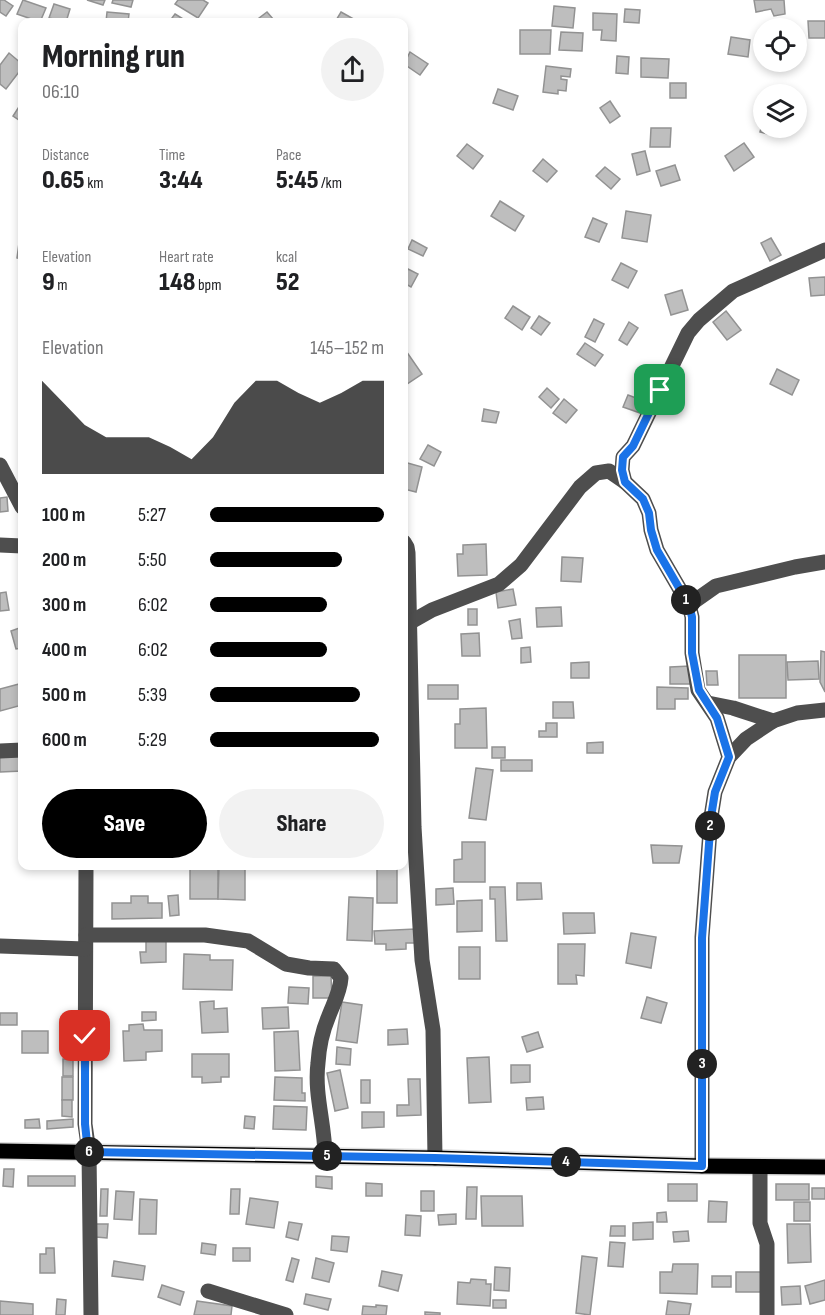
<!DOCTYPE html>
<html lang="en">
<head>
<meta charset="utf-8">
<style>
  :root { --surface:#fff; --page:#f2f2f2; --text:#202124; --muted:#757577; --accent:#000 }
  body { margin:0; font-family:"Sofia Sans Condensed",sans-serif; background:var(--page); color:var(--text); height:100vh; display:flex; flex-direction:column; font-size:22px; white-space:nowrap }
  * { box-sizing:border-box; margin:0 }
  p { font-size:20px; color:var(--muted) }
  .icon { flex:none; width:33px; height:33px; fill:none; stroke:currentColor; stroke-width:2; stroke-linecap:round; stroke-linejoin:round }
  .map { position:relative; flex:1; overflow:hidden }
  .sheet { position:absolute; left:18px; top:18px; width:390px; height:852px; display:flex; flex-direction:column; background:var(--surface); border-radius:12px; box-shadow:0 3px 9px #0003 }
  .sheet>* { flex:none }
  .buttons { position:absolute; left:753px; top:18px; display:grid; gap:12px }
  .buttons a { display:grid; place-items:center; width:54px; height:54px; border-radius:50%; background:var(--surface); box-shadow:0 3px 9px #0003; font-size:30px }
  .pin { position:absolute; display:grid; place-items:center; width:51px; height:51px; color:#fff; margin:-26px; border-radius:12px; box-shadow:0 3px 9px #0006 }
  .km { position:absolute; width:30px; height:30px; margin:-15px; border-radius:50%; background:#222; color:#fff; font-size:16px; line-height:30px; text-align:center }
  .round { display:grid; place-items:center; flex:none; width:63px; height:63px; border-radius:32px; background:var(--page) }
  .head { display:flex; align-items:center; justify-content:space-between; height:102px; padding:0 24px }
  h1 { font-size:33px; font-weight:800; line-height:45px }
  .figures { display:grid; grid-template-columns:repeat(3,1fr); gap:9px; height:102px; padding:6px 24px }
  .figures div { display:grid; align-content:center }
  .figures b { font-size:26px; font-weight:800 }
  .figures small { font-size:16px; font-weight:400 }
  .figures p { font-size:16px }
  .chart { height:168px; padding:12px 24px }
  .chart p { display:flex; justify-content:space-between }
  .chart svg { width:100%; height:108px; margin-top:6px; fill:var(--accent); opacity:.7 }
  .primary-button { display:flex; gap:12px; margin-top:auto; padding:12px 24px }
  .primary-button a { flex:1; height:69px; border-radius:36px; background:var(--accent); color:#fff; font-size:24px; font-weight:800; line-height:69px; text-align:center }
  .primary-button a+a { background:var(--page); color:var(--text) }
  ul { padding:0 24px; list-style:none; font-size:20px }
  li { display:grid; grid-template-columns:96px 72px 1fr; align-items:center; height:45px }
  li i { height:15px; border-radius:8px; background:var(--accent) }
  .map>svg:first-child { display:block }
  .building { fill:#bebebe; stroke:#929292; stroke-width:1.5 }
  .lines { fill:none; stroke-linecap:round; stroke-linejoin:round }
  .major-casing { stroke:#dbdbdb; stroke-width:18 }
  .minor { stroke:#4e4e4e; stroke-width:15 }
  .major { stroke:#000; stroke-width:15 }
  .route-casing { stroke:#fff; stroke-width:12 }
  .route { stroke:#1a73e8; stroke-width:8 }
</style>
</head>
<body>
<div class="map">
<svg width="825" height="1315" viewBox="0 0 825 1315">
  <rect width="100%" height="100%" fill="#fff"/>
  <g class="building">
    <path d="M0,0H4L13,6L6,16L0,12Z"/>
    <path d="M23,0L46,8L40,22L17,14Z"/>
    <path d="M87,0H105L103,5Z"/>
    <path d="M113,0H133L131,7L112,3Z"/>
    <path d="M178,0H203L208,3L198,18L175,4Z"/>
    <path d="M754,0H784L785,14L774,16L771,9L756,12Z"/>
    <path d="M54,4L70,9L66,22L49,18Z"/>
    <path d="M554,6L575,8L573,28L552,26Z"/>
    <path d="M625,9L640,10L639,23L624,22Z"/>
    <path d="M107,12L129,14L128,22H106Z"/>
    <path d="M267,12L274,20L271,22H254Z"/>
    <path d="M341,12L359,22H335Z"/>
    <path d="M593,13L617,14L616,41L601,40L602,30H593Z"/>
    <path d="M175,14L188,22H169Z"/>
    <path d="M808,21H825V38H809Z"/>
    <path d="M520,30H551L550,54H520Z"/>
    <path d="M561,32L583,33L582,51L559,50Z"/>
    <path d="M731,37L750,40L748,57L728,54Z"/>
    <path d="M410,52L428,64L420,75L404,64Z"/>
    <path d="M9,53L22,64V68L6,89L0,84V65Z"/>
    <path d="M617,56L629,57L628,74L616,73Z"/>
    <path d="M641,58L669,59L668,78L641,77Z"/>
    <path d="M546,66L571,69L570,77L561,76V79L567,80L566,91L558,90V94L543,92Z"/>
    <rect x="670" y="83" width="16" height="15"/>
    <path d="M498,89L518,96L513,110L493,103Z"/>
    <path d="M610,101L620,116L610,123L600,108Z"/>
    <path d="M22,102V122L13,116Z"/>
    <path d="M764,117V128H777L776,136L760,132Z"/>
    <path d="M651,128H671L670,147H650Z"/>
    <path d="M744,143L754,157L734,171L725,156Z"/>
    <path d="M467,144L483,156L473,169L457,156Z"/>
    <path d="M645,151L650,171L637,175L632,154Z"/>
    <path d="M543,159L557,171L547,182L533,171Z"/>
    <path d="M675,165L680,180L661,186L656,171Z"/>
    <path d="M605,167L620,179L611,189L596,176Z"/>
    <path d="M500,201L524,216L515,231L491,216Z"/>
    <path d="M626,211L651,215L647,242L622,238Z"/>
    <path d="M593,218L607,224L599,242L585,237Z"/>
    <path d="M771,238L781,255L770,261L761,243Z"/>
    <path d="M412,240L427,248L423,256L408,249Z"/>
    <path d="M19,243H22V259L17,258Z"/>
    <path d="M621,263L637,271L628,288L612,280Z"/>
    <path d="M408,269L418,274L411,287L404,283V278Z"/>
    <path d="M825,277V295L811,296L809,278Z"/>
    <path d="M682,290L688,310L671,315L665,295Z"/>
    <path d="M513,306L530,317L522,330L505,318Z"/>
    <path d="M726,311L741,330L727,340L713,322Z"/>
    <path d="M539,316L550,323L541,335L531,328Z"/>
    <path d="M594,319L604,324L595,342L585,337Z"/>
    <path d="M629,322L638,328L627,345L619,340Z"/>
    <path d="M585,343L603,355L595,366L577,354Z"/>
    <path d="M404,348L422,374L404,386Z"/>
    <path d="M644,368L661,376L655,389L638,381Z"/>
    <path d="M777,369L799,380L792,395L770,384Z"/>
    <path d="M547,388L559,399L551,408L539,397Z"/>
    <path d="M628,395L644,401L640,413L623,407Z"/>
    <path d="M564,399L577,410L566,423L553,413Z"/>
    <path d="M484,409L499,412L496,423L482,421Z"/>
    <path d="M428,445L441,452L434,466L420,459Z"/>
    <path d="M404,462L422,467L416,492L404,489Z"/>
    <path d="M7,497L8,511L0,512V498Z"/>
    <path d="M486,544L487,575L458,576L457,554H463V545Z"/>
    <path d="M562,557L583,558L581,582L561,581Z"/>
    <path d="M513,589L516,605L498,608L496,592Z"/>
    <path d="M6,592L9,610L0,611V593Z"/>
    <path d="M561,607L562,626L537,627L536,608Z"/>
    <rect x="468" y="609" width="9" height="16"/>
    <path d="M520,619L522,638L512,639L509,621Z"/>
    <path d="M22,627V648L16,649L11,631Z"/>
    <path d="M479,633L480,656H462L461,634Z"/>
    <path d="M530,647L531,662L521,663V648Z"/>
    <path d="M821,651L825,652V692L820,682Z"/>
    <rect x="739" y="655" width="47" height="43"/>
    <path d="M818,661L819,679L788,680L787,662Z"/>
    <path d="M589,662V678H571V663Z"/>
    <path d="M690,666V684H670V667Z"/>
    <path d="M706,671H717L718,685H707Z"/>
    <path d="M19,684L22,705L0,711V689Z"/>
    <rect x="428" y="685" width="30" height="14"/>
    <path d="M657,687L688,688V699H675V709H657Z"/>
    <path d="M553,702H573L574,718H553Z"/>
    <path d="M486,708L487,748H455V724H460V709Z"/>
    <path d="M546,723H557V737H539V731H546Z"/>
    <path d="M603,742V753H587V743Z"/>
    <rect x="492" y="747" width="13" height="11"/>
    <path d="M22,752V771L0,772V753Z"/>
    <rect x="501" y="760" width="31" height="11"/>
    <path d="M476,768L493,770L486,820L469,818Z"/>
    <path d="M462,842H485V882H454V860L462,859Z"/>
    <path d="M651,845L682,846L679,863H653Z"/>
    <rect x="190" y="866" width="28" height="33"/>
    <path d="M219,866H245V900L218,899Z"/>
    <rect x="345" y="866" width="26" height="2"/>
    <rect x="377" y="866" width="20" height="37"/>
    <path d="M517,883H541L542,899L517,900Z"/>
    <path d="M490,887H505L507,941H496L495,899H490Z"/>
    <path d="M453,888L454,904L436,905V889Z"/>
    <path d="M178,895L179,915L170,916L168,896Z"/>
    <path d="M131,896H148V903H162V918L112,919V903H131Z"/>
    <path d="M349,897L373,898L372,941L347,940Z"/>
    <path d="M482,900V931L457,932V901Z"/>
    <path d="M563,913H594L595,933L564,934Z"/>
    <path d="M415,929V943H406V949L386,950V944H375L374,931Z"/>
    <path d="M631,933L656,937L651,968L626,963Z"/>
    <path d="M166,939V962L141,963L140,952H146V940Z"/>
    <path d="M558,944H585L584,976L576,975L577,984H558Z"/>
    <rect x="459" y="947" width="21" height="32"/>
    <path d="M184,954L210,955V960H233L232,990L183,989Z"/>
    <path d="M313,976H331L332,998H313Z"/>
    <path d="M289,987L309,988L308,1004L288,1003Z"/>
    <path d="M647,997L667,1003L661,1023L641,1018Z"/>
    <path d="M214,1001V1009L227,1008L228,1032L202,1033L200,1002Z"/>
    <path d="M342,1002L362,1005L357,1043L336,1040Z"/>
    <path d="M288,1007L289,1028L263,1029L262,1008Z"/>
    <path d="M142,1012H156V1020L142,1021Z"/>
    <rect x="0" y="1013" width="17" height="12"/>
    <path d="M143,1024L144,1030H162V1051L146,1052V1060L124,1061L123,1031H129V1025Z"/>
    <path d="M407,1029L408,1044L388,1045V1030Z"/>
    <rect x="22" y="1031" width="26" height="22"/>
    <path d="M298,1031L300,1070L275,1071L274,1032Z"/>
    <path d="M538,1032L543,1047L527,1052L522,1037Z"/>
    <path d="M337,1047L351,1049L350,1065L336,1064Z"/>
    <path d="M192,1054H229V1077H221V1082L202,1083V1077H192Z"/>
    <path d="M489,1057L491,1102L469,1103L467,1058Z"/>
    <rect x="63" y="1059" width="10" height="17"/>
    <path d="M511,1065H530V1082L511,1083Z"/>
    <path d="M340,1070L348,1108L335,1111L327,1073Z"/>
    <rect x="62" y="1077" width="11" height="23"/>
    <path d="M275,1077L302,1078V1093H305V1101L274,1100Z"/>
    <path d="M408,1079H420L421,1115L397,1116V1105H409Z"/>
    <rect x="361" y="1080" width="9" height="23"/>
    <path d="M543,1097L544,1109L527,1110L526,1098Z"/>
    <path d="M62,1100H72V1117L62,1116Z"/>
    <path d="M274,1106L307,1107L306,1130L273,1129Z"/>
    <path d="M362,1112H384V1127L362,1128Z"/>
    <path d="M245,1116L255,1117L254,1129L244,1128Z"/>
    <path d="M39,1119L40,1128H25V1120Z"/>
    <path d="M73,1119V1127L47,1129V1121Z"/>
    <path d="M4,1169H14L13,1187L3,1186Z"/>
    <rect x="28" y="1176" width="47" height="10"/>
    <path d="M316,1176L332,1177V1189L316,1187Z"/>
    <path d="M366,1183L382,1184V1196H366Z"/>
    <rect x="668" y="1184" width="29" height="17"/>
    <rect x="776" y="1184" width="33" height="16"/>
    <path d="M467,1187H477L476,1219H466Z"/>
    <rect x="812" y="1188" width="13" height="11"/>
    <path d="M101,1189H108L107,1216H100Z"/>
    <path d="M231,1189H240L239,1214H230Z"/>
    <path d="M116,1191L134,1192L132,1220L114,1219Z"/>
    <rect x="421" y="1191" width="13" height="20"/>
    <path d="M481,1196H522L523,1226H482Z"/>
    <path d="M250,1198L278,1202L274,1228L246,1224Z"/>
    <path d="M140,1199L157,1200L156,1234H139Z"/>
    <path d="M709,1201L727,1202L726,1222H708Z"/>
    <rect x="794" y="1202" width="16" height="19"/>
    <path d="M666,1212L667,1222H657V1213Z"/>
    <path d="M456,1214V1224L439,1225L438,1215Z"/>
    <path d="M406,1215L421,1216L420,1236L405,1235Z"/>
    <path d="M289,1222L302,1224L298,1240L286,1237Z"/>
    <path d="M653,1222V1239L633,1240V1223Z"/>
    <path d="M96,1224H108L107,1238L96,1237Z"/>
    <path d="M787,1224H810L811,1262L788,1263Z"/>
    <path d="M611,1226H625V1236H610Z"/>
    <path d="M688,1231L689,1241L674,1242L673,1232Z"/>
    <path d="M332,1236L349,1237L347,1252L331,1250Z"/>
    <path d="M610,1242L625,1243L623,1267L608,1266Z"/>
    <path d="M202,1243L216,1245L215,1255L201,1253Z"/>
    <path d="M46,1248H54L55,1273H40V1254H46Z"/>
    <rect x="233" y="1248" width="17" height="13"/>
    <path d="M582,1256L597,1258L590,1315L576,1313Z"/>
    <path d="M292,1258L299,1260L293,1282L286,1280Z"/>
    <path d="M316,1258L334,1263L329,1282L312,1278Z"/>
    <path d="M114,1261L145,1266L143,1280L112,1276Z"/>
    <path d="M673,1264H698L697,1294L660,1293V1272H672Z"/>
    <path d="M495,1267L510,1268L509,1291L494,1290Z"/>
    <path d="M382,1271L402,1275L398,1291L379,1286Z"/>
    <rect x="736" y="1272" width="27" height="20"/>
    <rect x="712" y="1276" width="19" height="11"/>
    <path d="M471,1279L486,1280V1284H491L490,1306L457,1304L458,1282L470,1283Z"/>
    <path d="M825,1280V1300L810,1304L805,1286Z"/>
    <path d="M162,1285L184,1292L180,1305L158,1297Z"/>
    <path d="M800,1286L801,1304L782,1305L781,1287Z"/>
    <path d="M306,1294L331,1299L328,1310L304,1304Z"/>
    <path d="M57,1299L66,1300L65,1315H56Z"/>
    <rect x="493" y="1300" width="13" height="8"/>
    <path d="M0,1301L33,1304V1315H0Z"/>
    <path d="M197,1301L232,1306L231,1315H194Z"/>
    <path d="M668,1301L691,1304L689,1315H666Z"/>
    <path d="M376,1305L387,1306L386,1315H362L363,1306L376,1307Z"/>
    <path d="M425,1312L440,1313V1315H425Z"/>
  </g>
  <g class="lines">
    <defs>
      <path id="major" d="M0,1151L435,1158L702,1166L825,1167"/>
    </defs>
    <use href="#major" class="major-casing"/>
    <g class="minor">
      <path d="M0,465L22,507"/>
      <path d="M404,542L407,547L408,553L414,827L422,960L433,1030L435,1158"/>
      <path d="M0,545L22,546"/>
      <path d="M689,605L716,586L795,567L825,562"/>
      <path d="M409,623L432,610L499,584L521,565L580,487L596,473L609,471L625,482"/>
      <path d="M708,703L733,708L773,721"/>
      <path d="M0,751L22,750"/>
      <path d="M729,757L717,718L698,690L692,653V617L689,605L657,550L651,530L649,513L643,499L625,482L622,470L623,457L633,446L688,333L699,320L733,291L825,250"/>
      <path d="M86,866L85,1124L89,1152L91,1315"/>
      <path d="M86,935H205L248,941L286,964L309,968L334,969L341,978C340,993 333,1004 328,1018C322,1032 319,1048 318,1063C314,1094 325,1125 325,1156"/>
      <path d="M0,946L85,949"/>
      <path d="M702,1166V937L711,817L715,792L729,757L746,739L773,721L797,713L825,710"/>
      <path d="M760,1167V1223L767,1244V1315"/>
      <path d="M208,1291L286,1315"/>
    </g>
    <use href="#major" class="major"/>
  </g>
  <g class="lines">
    <defs>
      <path id="route" d="M85,1036V1124L88,1152L435,1158L702,1166V938L711,817L715,792L729,757L717,718L699,690L692,653V617L689,605L657,550L651,530L649,513L643,499L625,482L622,470L623,457L633,446L660,390"/>
    </defs>
    <use href="#route" class="route-casing"/>
    <use href="#route" class="route"/>
  </g>
</svg>
<div class="buttons">
<a><svg class="icon" aria-label="locate" viewBox="0 0 24 24"><circle cx="12" cy="12" r="6"/><path d="M12 2v4M12 18v4M2 12h4M18 12h4"/></svg></a>
<a><svg class="icon" aria-label="layers" viewBox="0 0 24 24"><path d="M12 4l9 5-9 5-9-5zM3 14l9 5 9-5"/></svg></a>
</div>
<div class="pin" style="left:660px;top:390px;background:#1e9e55"><svg class="icon" aria-label="arrive" viewBox="0 0 24 24"><path d="M6 21V4h12l-3 4 3 4H6"/></svg></div>
<div class="pin" style="left:85px;top:1036px;background:#d93025"><svg class="icon" aria-label="check" viewBox="0 0 24 24"><path d="M5 12l5 5 9-10"/></svg></div>
<b class="km" style="left:686px;top:600px">1</b>
<b class="km" style="left:710px;top:826px">2</b>
<b class="km" style="left:702px;top:1064px">3</b>
<b class="km" style="left:566px;top:1162px">4</b>
<b class="km" style="left:327px;top:1156px">5</b>
<b class="km" style="left:89px;top:1152px">6</b>
<section class="sheet">
<div class="head"><div><h1>Morning run</h1><p>06:10</p></div><a class="round"><svg class="icon" aria-label="share" viewBox="0 0 24 24"><path d="M12 15V3M7 8l5-5 5 5M5 13v7h14v-7"/></svg></a></div>
<div class="figures">
<div><p>Distance</p><b>0.65<small> km</small></b></div>
<div><p>Time</p><b>3:44</b></div>
<div><p>Pace</p><b>5:45<small> /km</small></b></div>
</div>
<div class="figures">
<div><p>Elevation</p><b>9<small> m</small></b></div>
<div><p>Heart rate</p><b>148<small> bpm</small></b></div>
<div><p>kcal</p><b>52</b></div>
</div>
<div class="chart"><p><span>Elevation</span>145–152 m</p>
<svg viewBox="0 0 160 44" preserveAspectRatio="none"><path d="M0 44V6L10 15L20 24L30 29L40 29L50 29L60 33L70 38L80 29L90 15L100 6L110 6L120 11L130 15L140 11L150 6L160 6V44z"/></svg>
</div>
<ul>
<li><b>100 m</b>5:27<i style="width:100%"></i></li>
<li><b>200 m</b>5:50<i style="width:76%"></i></li>
<li><b>300 m</b>6:02<i style="width:67%"></i></li>
<li><b>400 m</b>6:02<i style="width:67%"></i></li>
<li><b>500 m</b>5:39<i style="width:86%"></i></li>
<li><b>600 m</b>5:29<i style="width:97%"></i></li>
</ul>
<div class="primary-button"><a>Save</a><a>Share</a></div>
</section>
</div>
</body>
</html>
